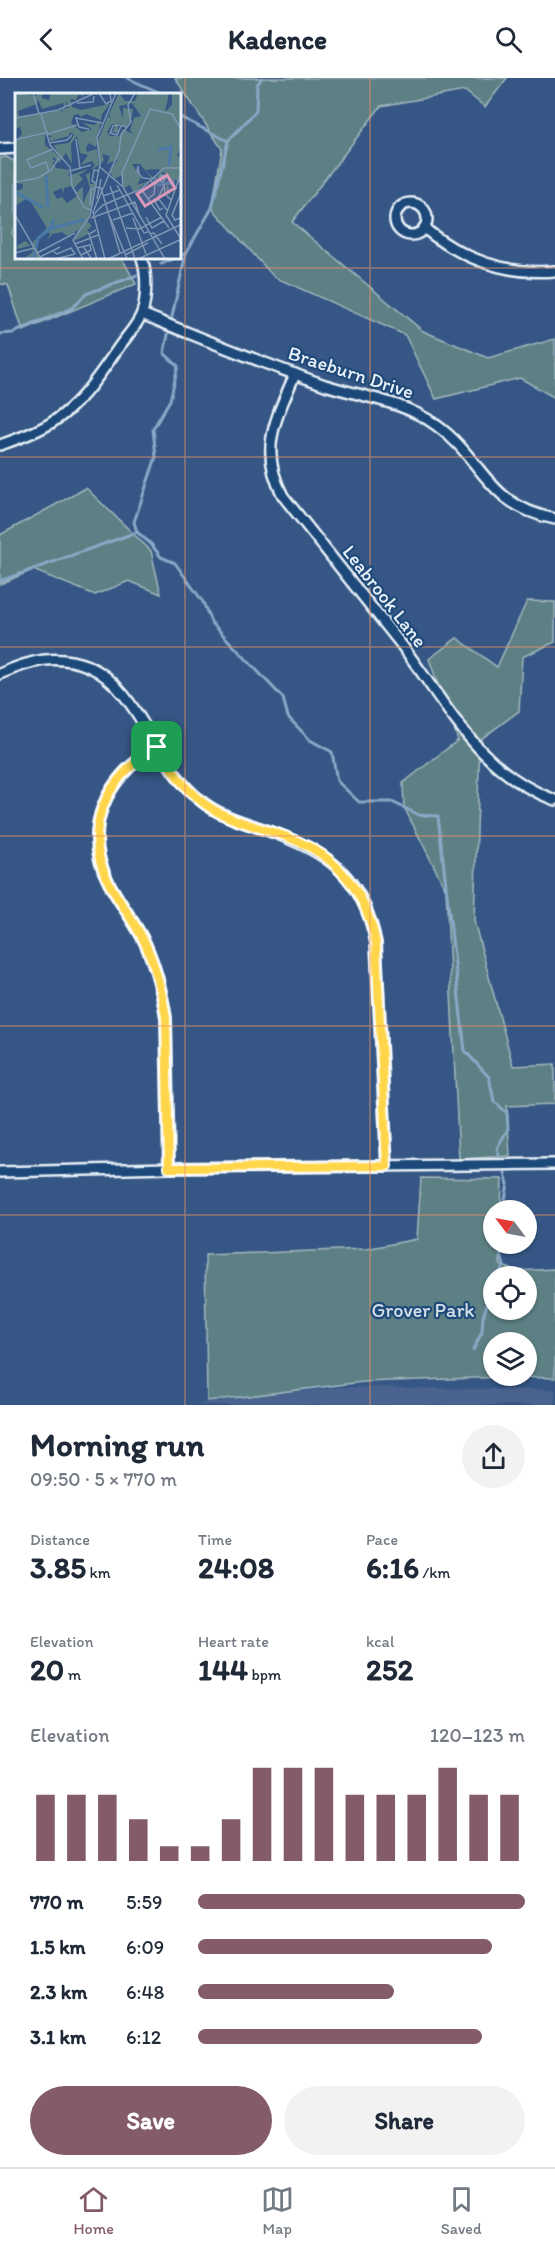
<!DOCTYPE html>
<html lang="en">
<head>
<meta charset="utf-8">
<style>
  :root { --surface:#fff; --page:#f2f2f3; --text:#1f2937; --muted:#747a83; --line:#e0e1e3; --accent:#845c67 }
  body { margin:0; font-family:Itim,sans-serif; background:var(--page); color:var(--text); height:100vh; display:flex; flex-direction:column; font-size:22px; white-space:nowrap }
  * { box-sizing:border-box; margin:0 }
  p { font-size:20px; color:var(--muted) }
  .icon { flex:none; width:33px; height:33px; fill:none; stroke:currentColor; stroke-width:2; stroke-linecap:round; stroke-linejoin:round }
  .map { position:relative; height:1327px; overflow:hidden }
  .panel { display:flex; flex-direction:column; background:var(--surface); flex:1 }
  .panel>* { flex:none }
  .needle { width:39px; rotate:302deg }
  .fabs { position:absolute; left:483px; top:1122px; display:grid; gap:12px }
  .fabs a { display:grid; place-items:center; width:54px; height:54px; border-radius:50%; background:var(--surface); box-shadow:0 2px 4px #0004; font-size:30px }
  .pin { position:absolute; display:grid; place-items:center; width:51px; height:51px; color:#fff; margin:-26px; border-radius:12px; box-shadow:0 3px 9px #0006 }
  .round { display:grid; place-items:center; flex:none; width:63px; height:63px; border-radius:32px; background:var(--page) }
  .summary { display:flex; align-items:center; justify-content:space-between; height:102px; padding:0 30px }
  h1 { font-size:33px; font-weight:700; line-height:45px }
  .stats { display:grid; grid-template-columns:repeat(3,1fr); gap:9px; height:102px; padding:6px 30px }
  .stats div { display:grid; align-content:center }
  .stats b { font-size:30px; font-weight:700 }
  .stats small { font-size:16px; font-weight:400 }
  .stats p { font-size:16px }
  .chart { height:168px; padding:12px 30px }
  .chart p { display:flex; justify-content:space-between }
  .chart svg { width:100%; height:108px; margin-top:6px; stroke:var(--accent); stroke-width:6 }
  .action { display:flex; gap:12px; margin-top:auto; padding:12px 30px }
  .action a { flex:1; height:69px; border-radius:36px; background:var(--accent); color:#fff; font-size:24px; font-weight:700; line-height:69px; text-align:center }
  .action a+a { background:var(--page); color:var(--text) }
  ul { padding:0 30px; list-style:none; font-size:20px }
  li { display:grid; grid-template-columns:96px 72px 1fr; align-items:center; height:45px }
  li i { height:15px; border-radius:8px; background:var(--accent) }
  header { display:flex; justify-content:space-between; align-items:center; height:78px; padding:0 30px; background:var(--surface); font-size:27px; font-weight:700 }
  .tab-bar { display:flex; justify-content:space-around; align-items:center; height:84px; border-top:2px solid var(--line); background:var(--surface); font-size:16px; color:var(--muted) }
  .tab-bar a { display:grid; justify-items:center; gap:3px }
  .tab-bar .on { color:var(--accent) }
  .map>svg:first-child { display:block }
  .built { fill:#49638e }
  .green { fill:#5d8084; stroke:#a2b8be; stroke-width:1.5; fill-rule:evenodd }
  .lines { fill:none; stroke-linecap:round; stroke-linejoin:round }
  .stream { stroke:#8aa9c7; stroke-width:3 }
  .minor-casing { stroke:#e8f1f8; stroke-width:14 }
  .minor { stroke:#1f4a7a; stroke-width:9 }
  .route-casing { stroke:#fff; stroke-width:12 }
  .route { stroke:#ffd54a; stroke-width:8 }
  .grid { fill:none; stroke:#e8966a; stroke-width:1.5; stroke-opacity:0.55 }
  .labels { text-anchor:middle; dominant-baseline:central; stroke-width:4.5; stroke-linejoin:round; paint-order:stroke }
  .street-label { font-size:20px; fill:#e8f1f8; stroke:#1f4a7a }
  .park-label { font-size:20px; fill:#d3e0e7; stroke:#1f4a7a }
  .inset-river { fill:none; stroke:#4b79a7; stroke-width:3 }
  .inset-road { fill:none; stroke:#7d95b3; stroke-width:1.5 }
  .view { fill:#d99ab9; fill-opacity:0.15; stroke:#d99ab9; stroke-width:3 }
  .inset-edge { fill:none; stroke:#e8f1f8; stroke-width:3 }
</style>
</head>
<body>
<header><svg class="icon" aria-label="back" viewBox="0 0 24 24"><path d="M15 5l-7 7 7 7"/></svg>Kadence<svg class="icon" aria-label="search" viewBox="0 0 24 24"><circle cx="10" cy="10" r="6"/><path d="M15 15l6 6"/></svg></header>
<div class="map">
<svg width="555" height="1327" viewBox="0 0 555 1327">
  <rect width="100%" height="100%" fill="#365785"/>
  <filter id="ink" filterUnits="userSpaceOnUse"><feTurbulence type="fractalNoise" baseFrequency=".0167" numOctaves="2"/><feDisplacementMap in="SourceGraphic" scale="12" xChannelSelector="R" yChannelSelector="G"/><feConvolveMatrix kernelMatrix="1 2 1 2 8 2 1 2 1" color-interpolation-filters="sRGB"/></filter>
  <g filter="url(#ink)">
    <path class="built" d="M343,1309L555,1312V1327H199L207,1323Z"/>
    <g class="green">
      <path d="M175,0H507L485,29L465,13L381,28L292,144L423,253L488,280L555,261V320L520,300L436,321L405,257L274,199L212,130L222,71Z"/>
      <path d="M6,79L16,84V146L12,155L16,161V180H122L136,206L23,253L8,207L0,206V80Z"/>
      <path d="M86,410L151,473L161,516L129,503L95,517L33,492L0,506V457Z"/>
      <path d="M527,523L555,524V564L522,579L519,633L480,662L474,843L513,988L555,986V1026L507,1028L510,1078L459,1081L446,812L404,729L403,705L458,662L429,581L457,560L497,589Z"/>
      <path d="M421,1100L502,1101L501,1132H494V1166H501L500,1187L517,1193L555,1191V1300L505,1299L363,1304L207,1323L205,1177L366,1171L417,1161ZM526,1198V1232H494V1198ZM494,1264H526V1298H494Z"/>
    </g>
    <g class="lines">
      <g class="stream">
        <path d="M127,0L163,16"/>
        <path d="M262,0L257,7L256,33L228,63L212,130L186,175L164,275L178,288L170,322L153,351L156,379L134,444L137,454L151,466L161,479L175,485L203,524L211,544L283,620L288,639L310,662L332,674L337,703L359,724H392L419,737L438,738L465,973L489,999L494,1023L507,1035L508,1051L497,1070L499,1078"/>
        <path d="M180,39L228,63"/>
        <path d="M180,178L186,175"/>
        <path d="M161,186L175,180"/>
        <path d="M0,256L13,255L72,230L86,216L137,197"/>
        <path d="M0,503L137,454"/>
        <path d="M503,1132L508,1106L505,1095"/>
        <path d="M497,1198L504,1188L498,1166"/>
        <path d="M473,1272L482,1254L483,1239L494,1204"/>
      </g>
      <defs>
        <g id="minor">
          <path d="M0,71L16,70"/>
          <circle cx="411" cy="141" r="16"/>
          <path d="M424,150C463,182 505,197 555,193"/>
          <path d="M142,236C202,261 263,285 325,307C363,319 403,323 436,347C484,381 485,427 555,441"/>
          <path d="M295,296C276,341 258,371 283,418C322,467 361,516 400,565C447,626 478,694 555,722"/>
          <path d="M0,367C17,361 35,355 51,345C82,326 101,294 121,266C128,257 138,246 142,235C147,219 147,196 142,180"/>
          <path d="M0,596C29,583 57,575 88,588C139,610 155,687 200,722C219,738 243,744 266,752C328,773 363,798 376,865L387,1088"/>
          <path d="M157,669C107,698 80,750 109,805C120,826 135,844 145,865C156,889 162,914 166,940L169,1090"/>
          <path d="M0,1094L169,1090L555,1086"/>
        </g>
      </defs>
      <use href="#minor" class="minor-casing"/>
      <use href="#minor" class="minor"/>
    </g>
  </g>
  <g class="lines" filter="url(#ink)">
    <defs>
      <path id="route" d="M157,669C173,694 188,717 214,732C237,745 263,750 287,759C337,777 366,814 376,865L387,1088L169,1090L166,940C162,914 156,889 145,865C135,844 120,826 109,805C80,749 107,699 157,669Z"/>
    </defs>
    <use href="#route" class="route-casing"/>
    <use href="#route" class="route"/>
  </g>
  <path class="grid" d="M185,0V1327M370,0V1327M0,190H555M0,379H555M0,569H555M0,758H555M0,948H555M0,1137H494M526,1137H555"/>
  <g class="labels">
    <g class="street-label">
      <text transform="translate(351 294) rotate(18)">Braeburn Drive</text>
      <text transform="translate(385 518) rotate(52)">Leabrook Lane</text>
    </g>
    <g class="park-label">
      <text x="423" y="1232">Grover Park</text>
    </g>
  </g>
  <g transform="translate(15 15)">
    <rect width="166" height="166" fill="#365785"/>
    <path d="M0,0L20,3L27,0V5L34,7L35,2L31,0H67L69,4L64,1L61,7L55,6L57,14L66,17L95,11L87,21L81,54L74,50L71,54L72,59L82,56L84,72L76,77L80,72L77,68L66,72L73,62L65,60L62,43L56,51L57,71L51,60L44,70L39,64L37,66L41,68L37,70L41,75L55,77L53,83L73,76L64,82L68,86L59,95L62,99L68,93V110L75,95L71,82L75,79V91L81,90L73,129L77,133L72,137L75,140L59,148L63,137L52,143L47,139L37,141L32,148L35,141L32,138L21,150L24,164L16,166H8L18,159L17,152L3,156L0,149L2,153L10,148L15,152L32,135L16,109L11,106L0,113V98L7,96L8,91L0,90V42L1,47L7,41L5,34L0,36ZM23,6L27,16L48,10L49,13H51V7L54,15L47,16L48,21L46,17L4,24L3,18L22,11ZM64,21L65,24L71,21L86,27L80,32L68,30L77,36L67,39L56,30L59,22ZM55,39L59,42L54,50L39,52L44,63L30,52V42L37,43L34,45L36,48L54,43ZM56,93L62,103L52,110L47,104L42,106L38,99L47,95L48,102L49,95ZM104,0L110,8H120L123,0H154L150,19L157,12V0H166V52L162,63L166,65V92L160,86L159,94L153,91L155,103L151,97L154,83L146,78L149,88L142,84L146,78L143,76L130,77L144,90L143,93L125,71H117L126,85L122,92L135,88L118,99L115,92L109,95L107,82L99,86L95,79L103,66L92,71L95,63L87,61L89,67L85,72L82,50L93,23L96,26L94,21ZM117,10L126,23L119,25L115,37L118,41L108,36L104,43H95L92,39L97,31L101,32L97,39L103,40V30L111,34L116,28L118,16L108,15V26L104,13Z" fill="#5d8084" fill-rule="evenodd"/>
    <path class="inset-river" d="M143,57L156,54L154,73M31,82L33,114M138,88L144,92L160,89M0,99L29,115M36,135L69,127M11,166L19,164L23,145L35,136L39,126"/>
    <path class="inset-road" d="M18,0L24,21M84,0L91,11L96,8L95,0M62,10L78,9L79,3M26,21L35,52L55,74L57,93L69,114L76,117M0,25L43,17L80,0M106,33L102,42L95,40L98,33L104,32L106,33H109L111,34M74,36L64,34L61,25L87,30M33,41L62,32M61,46L65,75M0,47L33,39M34,50L52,47L57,42M85,74L108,94L150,166M34,78L31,69L16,75L12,67L38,56M55,78L76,72M124,81L123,73L122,78L124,81L128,85L137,86M139,84L144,88H145L148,89L151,84L147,82L143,87M0,89L23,85L36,77L44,65M81,90L77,88L79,77L84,78M149,91L150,101L156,107M102,92L129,140L133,139M95,93L120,166M149,93L143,105L152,117M81,94L86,95L105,160M108,94L107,80L135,16L157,21L167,38M126,96L154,135M88,103L105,97M82,106L86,86M133,106L139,101L140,92L136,88M144,106L140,109L145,117L148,115M75,112L76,96L79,95M79,121L88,112L126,96L149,75H167M0,122L26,166M151,122L167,77M151,122L166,146M95,124L112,166M131,124L137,135L149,128M76,125L120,109L125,124M118,125L131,161M165,125L160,127L157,122L167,98M98,127L118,120M111,135L124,136L147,124M81,137L74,141L82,166M134,141L139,140L147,151M60,151L83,142M68,153L76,165L72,166M62,155L75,152L76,157L66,162M38,158L42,161L56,155L60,161M0,160L19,155M22,160L60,140M110,162L133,150M25,164L45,154M40,166L60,161M68,166L58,147L75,123L85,71L82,45L101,0M90,166L78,119L104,58L106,42L116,29L113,12L120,0M93,166L167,131M123,166L167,146"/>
    <path class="view" d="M152,82L160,95L130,113L122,101Z"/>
    <rect width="166" height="166" class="inset-edge"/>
  </g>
</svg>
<div class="fabs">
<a><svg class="needle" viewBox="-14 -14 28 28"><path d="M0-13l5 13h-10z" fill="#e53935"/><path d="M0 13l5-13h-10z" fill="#747a83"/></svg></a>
<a><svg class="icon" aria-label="locate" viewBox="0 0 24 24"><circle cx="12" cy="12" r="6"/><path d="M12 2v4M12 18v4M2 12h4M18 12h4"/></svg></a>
<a><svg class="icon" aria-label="layers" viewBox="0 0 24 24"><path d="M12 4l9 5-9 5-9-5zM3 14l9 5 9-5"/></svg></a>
</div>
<div class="pin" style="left:157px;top:669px;background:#1e9e55"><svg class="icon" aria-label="arrive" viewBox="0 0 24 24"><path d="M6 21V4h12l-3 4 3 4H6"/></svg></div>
</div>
<section class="panel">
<div class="summary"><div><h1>Morning run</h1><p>09:50 · 5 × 770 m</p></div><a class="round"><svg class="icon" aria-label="share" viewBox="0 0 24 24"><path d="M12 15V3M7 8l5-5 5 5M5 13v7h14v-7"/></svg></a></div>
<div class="stats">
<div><p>Distance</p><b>3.85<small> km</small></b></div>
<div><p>Time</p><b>24:08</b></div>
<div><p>Pace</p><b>6:16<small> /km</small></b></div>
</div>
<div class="stats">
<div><p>Elevation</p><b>20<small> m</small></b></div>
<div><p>Heart rate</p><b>144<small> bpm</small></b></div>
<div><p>kcal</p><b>252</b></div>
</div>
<div class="chart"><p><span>Elevation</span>120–123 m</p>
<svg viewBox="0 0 160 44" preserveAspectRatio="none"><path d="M5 44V17M15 44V17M25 44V17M35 44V27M45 44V38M55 44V38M65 44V27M75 44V6M85 44V6M95 44V6M105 44V17M115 44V17M125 44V17M135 44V6M145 44V17M155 44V17"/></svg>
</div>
<ul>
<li><b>770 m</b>5:59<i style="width:100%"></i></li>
<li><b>1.5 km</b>6:09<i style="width:90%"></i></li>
<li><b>2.3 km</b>6:48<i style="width:60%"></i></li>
<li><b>3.1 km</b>6:12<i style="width:87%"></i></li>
</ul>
<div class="action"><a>Save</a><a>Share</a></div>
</section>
<nav class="tab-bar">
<a class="on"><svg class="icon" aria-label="home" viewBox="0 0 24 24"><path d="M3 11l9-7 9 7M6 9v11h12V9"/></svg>Home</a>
<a><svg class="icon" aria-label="map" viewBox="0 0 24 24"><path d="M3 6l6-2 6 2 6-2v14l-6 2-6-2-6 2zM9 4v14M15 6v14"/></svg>Map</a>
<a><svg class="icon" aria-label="saved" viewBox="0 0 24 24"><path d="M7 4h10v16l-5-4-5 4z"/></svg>Saved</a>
</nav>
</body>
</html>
